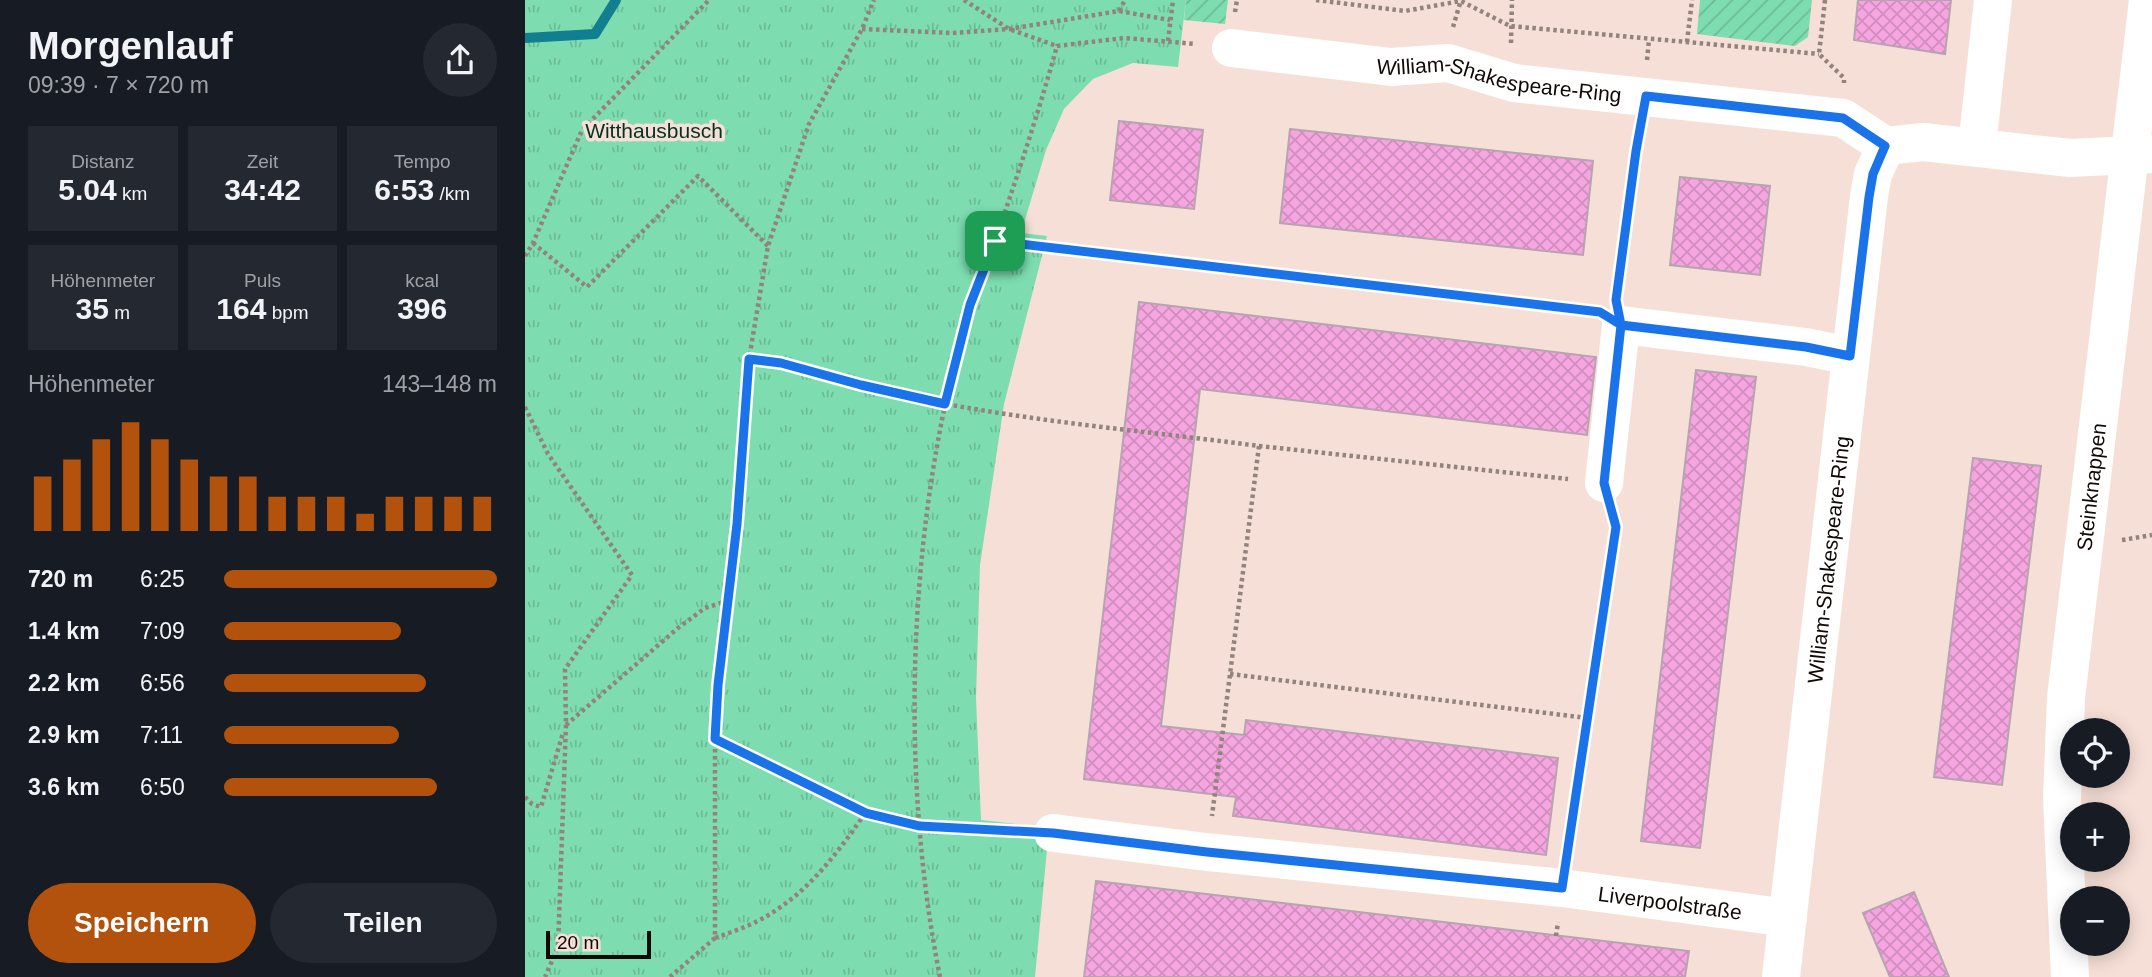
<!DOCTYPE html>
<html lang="de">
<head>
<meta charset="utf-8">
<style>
  :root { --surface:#171b24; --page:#242831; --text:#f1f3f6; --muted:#9ea1a6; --accent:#b2520d }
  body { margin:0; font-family:Helvetica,sans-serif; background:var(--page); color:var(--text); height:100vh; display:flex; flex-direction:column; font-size:26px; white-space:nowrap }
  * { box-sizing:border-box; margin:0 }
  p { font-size:23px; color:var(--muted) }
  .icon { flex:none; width:38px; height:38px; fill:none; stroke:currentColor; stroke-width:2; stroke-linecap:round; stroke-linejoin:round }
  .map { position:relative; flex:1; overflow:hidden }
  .details { display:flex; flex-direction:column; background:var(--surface); width:525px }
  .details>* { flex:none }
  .tools { position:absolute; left:1535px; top:718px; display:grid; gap:14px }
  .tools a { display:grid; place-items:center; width:70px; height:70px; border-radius:50%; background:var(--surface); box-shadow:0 4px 18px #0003; font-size:35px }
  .scale { position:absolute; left:21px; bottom:18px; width:105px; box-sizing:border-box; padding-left:7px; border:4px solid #110907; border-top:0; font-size:19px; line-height:24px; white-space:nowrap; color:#110907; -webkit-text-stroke:5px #f6dfd6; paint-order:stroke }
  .pin { position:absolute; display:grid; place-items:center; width:60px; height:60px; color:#fff; margin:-30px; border-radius:14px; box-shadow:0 4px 10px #0006 }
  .round { display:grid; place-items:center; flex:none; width:74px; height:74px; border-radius:37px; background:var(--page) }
  .summary { display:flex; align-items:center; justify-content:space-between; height:119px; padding:0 28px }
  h1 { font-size:38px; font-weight:600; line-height:52px }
  .figures { display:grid; grid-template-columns:repeat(3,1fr); gap:10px; height:119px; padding:7px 28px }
  .figures div { display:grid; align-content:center; border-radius:0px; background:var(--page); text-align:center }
  .figures b { font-size:30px; font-weight:600 }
  .figures small { font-size:19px; font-weight:400 }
  .figures p { font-size:19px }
  .chart { height:196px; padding:14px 28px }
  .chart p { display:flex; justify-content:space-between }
  .chart svg { width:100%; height:126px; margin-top:7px; stroke:var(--accent); stroke-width:6 }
  .primary-button { display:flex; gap:14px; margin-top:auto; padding:14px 28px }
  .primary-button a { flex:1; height:80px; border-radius:42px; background:var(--accent); color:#fff; font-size:28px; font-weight:600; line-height:80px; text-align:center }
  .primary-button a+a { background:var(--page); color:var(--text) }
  ul { padding:0 28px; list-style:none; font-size:23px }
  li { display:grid; grid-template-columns:112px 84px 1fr; align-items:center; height:52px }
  li i { height:18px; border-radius:9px; background:var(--accent) }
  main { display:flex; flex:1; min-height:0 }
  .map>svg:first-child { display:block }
  .park { fill:url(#park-tufts) }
  .garden { fill:url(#garden-furrows) }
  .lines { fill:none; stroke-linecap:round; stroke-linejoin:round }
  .stream { stroke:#117f8f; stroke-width:10 }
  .building { fill:url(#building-cross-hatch); stroke:#b7a4b1; stroke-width:2 }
  .path { stroke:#93837d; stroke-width:4.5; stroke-dasharray:3.5 3.5; stroke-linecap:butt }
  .minor { stroke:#fff; stroke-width:38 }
  .route-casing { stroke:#fff; stroke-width:14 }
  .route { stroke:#1a73e8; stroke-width:9 }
  .labels { text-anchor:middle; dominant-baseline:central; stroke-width:7; stroke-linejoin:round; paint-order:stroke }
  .street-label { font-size:21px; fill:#110907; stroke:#f6dfd6 }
  .park-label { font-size:21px; fill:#023220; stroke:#f6dfd6 }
</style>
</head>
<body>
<main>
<section class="details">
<div class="summary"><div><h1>Morgenlauf</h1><p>09:39 · 7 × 720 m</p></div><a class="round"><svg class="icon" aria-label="share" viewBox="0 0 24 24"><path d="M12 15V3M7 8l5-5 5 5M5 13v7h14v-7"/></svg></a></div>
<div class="figures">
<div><p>Distanz</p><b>5.04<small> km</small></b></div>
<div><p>Zeit</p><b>34:42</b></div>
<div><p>Tempo</p><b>6:53<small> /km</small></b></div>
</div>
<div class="figures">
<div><p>Höhenmeter</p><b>35<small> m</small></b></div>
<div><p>Puls</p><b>164<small> bpm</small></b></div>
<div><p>kcal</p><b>396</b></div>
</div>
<div class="chart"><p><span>Höhenmeter</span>143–148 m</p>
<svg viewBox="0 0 160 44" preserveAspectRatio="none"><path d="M5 44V25M15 44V19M25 44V12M35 44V6M45 44V12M55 44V19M65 44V25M75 44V25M85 44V32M95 44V32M105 44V32M115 44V38M125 44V32M135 44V32M145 44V32M155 44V32"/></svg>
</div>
<ul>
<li><b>720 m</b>6:25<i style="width:100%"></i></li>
<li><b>1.4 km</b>7:09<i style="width:65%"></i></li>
<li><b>2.2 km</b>6:56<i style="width:74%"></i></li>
<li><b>2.9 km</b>7:11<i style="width:64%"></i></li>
<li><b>3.6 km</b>6:50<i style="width:78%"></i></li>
</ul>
<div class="primary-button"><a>Speichern</a><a>Teilen</a></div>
</section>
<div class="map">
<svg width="1627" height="977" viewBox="0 0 1627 977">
  <defs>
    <pattern id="park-tufts" width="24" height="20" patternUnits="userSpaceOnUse" patternTransform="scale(1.75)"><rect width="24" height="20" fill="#7dddb0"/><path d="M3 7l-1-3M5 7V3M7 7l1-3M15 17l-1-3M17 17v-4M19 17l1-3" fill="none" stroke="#6bbc96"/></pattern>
    <pattern id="garden-furrows" width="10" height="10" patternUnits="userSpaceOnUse" patternTransform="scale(1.75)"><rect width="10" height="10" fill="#7dddb0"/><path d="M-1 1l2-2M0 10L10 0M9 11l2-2" fill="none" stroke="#6bbc96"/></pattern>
    <pattern id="building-cross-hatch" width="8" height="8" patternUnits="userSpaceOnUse" patternTransform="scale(1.75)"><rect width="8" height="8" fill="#f5a5df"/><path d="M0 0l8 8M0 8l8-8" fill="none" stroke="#d18dbe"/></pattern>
  </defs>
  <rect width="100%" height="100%" fill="#f6dfd6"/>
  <path class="park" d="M0,0H661L653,67L608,63L568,79L539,109L521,150L496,233L522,236L479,404L455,565L451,698L456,820L524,828L510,977H0Z"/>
  <g class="garden">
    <path d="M661,0H703L700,24L659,20Z"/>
    <path d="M1175,0H1287L1283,37L1270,46L1172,34Z"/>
  </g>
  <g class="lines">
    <path class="stream" d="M0,38L70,34L91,0"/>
  </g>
  <g class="building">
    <path d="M1333,0H1426L1420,54L1329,40Z"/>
    <path d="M594,121L678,130L669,209L585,200Z"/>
    <path d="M765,129L1068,161L1058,255L755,223Z"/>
    <path d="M1155,177L1245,186L1235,275L1145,265Z"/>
    <path d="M614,302L1071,357L1062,435L675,389L636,726L719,735L721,720L1033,758L1021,855L708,816L711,797L559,779Z"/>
    <path d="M1171,370L1231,377L1175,848L1116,841Z"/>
    <path d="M1448,458L1516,466L1477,785L1409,777Z"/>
    <path d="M571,881L1164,951L1160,977H559Z"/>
    <path d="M1389,892L1424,977H1365L1338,913Z"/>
  </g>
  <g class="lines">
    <g class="path">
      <path d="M439,0L484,29L532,46"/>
      <path d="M791,0L880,11L936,1L985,26L1294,54"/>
      <path d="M1300,0L1294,54L1319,78V83"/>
      <path d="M594,11L600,0"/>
      <path d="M710,12L712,0"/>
      <path d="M928,27L936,0"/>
      <path d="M337,29L427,33L484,29L594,11L645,20"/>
      <path d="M643,41L648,0"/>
      <path d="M1162,42L1167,0"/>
      <path d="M986,43L987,0"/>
      <path d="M1122,60L1124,40"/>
      <path d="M470,241L1064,311"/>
      <path d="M8,243L62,287L173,176L243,246"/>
      <path d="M0,256L8,243L57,130L184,0"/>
      <path d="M1092,289L1114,132"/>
      <path d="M224,359C289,367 352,391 416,403C521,423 629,432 734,446L687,816"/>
      <path d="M0,407L23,454L107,575L40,669L41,724L33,947L20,977"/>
      <path d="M734,446L1043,479"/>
      <path d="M1597,540L1627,535"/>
      <path d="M705,674L1062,718"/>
      <path d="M41,725L153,628L180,608L202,601"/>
      <path d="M190,740L341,812"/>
      <path d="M0,797L7,804L16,807L38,733"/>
      <path d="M1042,851L1091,527L1088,517"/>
      <path d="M1031,936L1033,922"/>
      <path d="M190,938C209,931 228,925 245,914C285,890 314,851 341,812L395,826L492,831"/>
      <path d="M145,977L190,938V739L193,685L212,524L224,359L243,246L284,124L337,29L349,0"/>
      <path d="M415,977C373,767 383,512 445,307C452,283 463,261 471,238C493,174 514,111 532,46L599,38L671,44"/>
    </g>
    <g class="minor">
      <path id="s1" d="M706,48L866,67L923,63L989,83L1318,118L1361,146L1398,142L1545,158L1627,154"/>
      <path d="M1452,147L1468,0"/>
      <path d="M1079,483L1096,325L1281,347L1325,356"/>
      <path id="s2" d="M528,833L682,852L1037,888L1263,918"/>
      <path id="s3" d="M1256,977L1344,196L1348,174L1361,146"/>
      <path id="s4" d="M1545,977L1537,798L1541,698L1623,0"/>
    </g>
  </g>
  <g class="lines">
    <defs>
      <path id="route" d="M470,241L445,305L420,404L336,385L256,363L224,359L212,524L193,685L190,739L341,813L395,826L528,833L682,852L1037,888L1091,527L1079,483L1096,325L1281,347L1325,356L1344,197L1348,174L1360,146L1318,118L1121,96L1111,151L1091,300L1096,325L1075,312L470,241"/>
    </defs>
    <use href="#route" class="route-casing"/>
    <use href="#route" class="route"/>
  </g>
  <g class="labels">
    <g class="street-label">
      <text stroke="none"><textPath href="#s1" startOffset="271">William-Shakespeare-Ring</textPath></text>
      <text stroke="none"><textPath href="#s4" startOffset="492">Steinknappen</textPath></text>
      <text stroke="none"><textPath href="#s3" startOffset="420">William-Shakespeare-Ring</textPath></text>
      <text stroke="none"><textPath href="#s2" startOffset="621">Liverpoolstraße</textPath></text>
    </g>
    <g class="park-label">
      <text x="129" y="130">Witthausbusch</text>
    </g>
  </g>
</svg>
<div class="tools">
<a><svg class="icon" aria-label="locate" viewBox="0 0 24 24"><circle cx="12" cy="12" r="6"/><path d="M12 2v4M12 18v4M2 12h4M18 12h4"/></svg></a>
<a>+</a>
<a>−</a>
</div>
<div class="scale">20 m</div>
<div class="pin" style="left:470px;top:241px;background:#1e9e55"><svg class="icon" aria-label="arrive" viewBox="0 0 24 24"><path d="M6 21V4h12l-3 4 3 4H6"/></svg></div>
</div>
</main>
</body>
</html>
